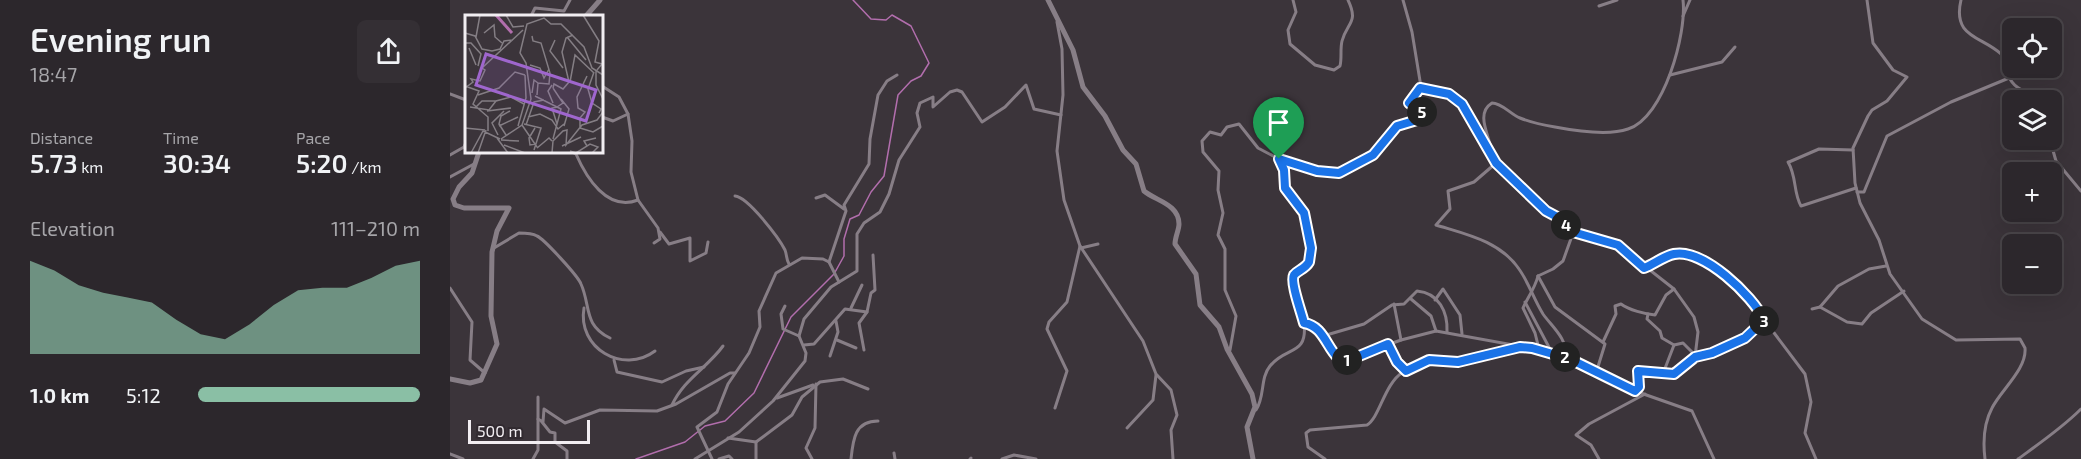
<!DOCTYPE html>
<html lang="en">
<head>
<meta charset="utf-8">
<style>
  :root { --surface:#2c272c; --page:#342f34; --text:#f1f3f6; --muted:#a6a5a9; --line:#484448; --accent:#8abfa5 }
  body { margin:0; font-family:"Exo 2",sans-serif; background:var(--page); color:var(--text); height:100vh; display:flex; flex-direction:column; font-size:22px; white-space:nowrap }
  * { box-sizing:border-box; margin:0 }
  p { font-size:20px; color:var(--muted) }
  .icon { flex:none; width:33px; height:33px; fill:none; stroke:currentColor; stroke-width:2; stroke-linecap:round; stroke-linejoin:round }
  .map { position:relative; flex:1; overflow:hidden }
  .panel { display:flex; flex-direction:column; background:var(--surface); width:450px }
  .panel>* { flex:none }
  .tools { position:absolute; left:1552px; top:18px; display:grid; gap:12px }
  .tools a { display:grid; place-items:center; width:60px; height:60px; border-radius:9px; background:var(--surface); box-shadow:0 6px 24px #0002,0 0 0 2px var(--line); font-size:30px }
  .scale { position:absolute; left:18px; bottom:15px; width:122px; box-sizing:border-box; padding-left:6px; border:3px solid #f2eef2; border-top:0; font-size:16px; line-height:21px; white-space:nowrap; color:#f2eef2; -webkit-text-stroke:4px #312a30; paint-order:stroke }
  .pin { position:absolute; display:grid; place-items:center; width:51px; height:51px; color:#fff; margin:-62px -26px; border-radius:50% 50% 50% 0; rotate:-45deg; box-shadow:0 0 6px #0007 }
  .pin .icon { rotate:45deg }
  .km { position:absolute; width:30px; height:30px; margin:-15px; border-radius:50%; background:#222; color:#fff; font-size:16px; line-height:30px; text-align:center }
  .round { display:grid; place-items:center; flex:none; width:63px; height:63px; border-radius:9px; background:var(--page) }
  .headline { display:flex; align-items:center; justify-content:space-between; height:102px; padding:0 30px }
  h1 { font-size:33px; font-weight:600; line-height:45px }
  .stats { display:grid; grid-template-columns:repeat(3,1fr); gap:9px; height:102px; padding:6px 30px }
  .stats div { display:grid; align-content:center }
  .stats b { font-size:26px; font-weight:600 }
  .stats small { font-size:16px; font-weight:400 }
  .stats p { font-size:16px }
  .chart { height:168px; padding:12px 30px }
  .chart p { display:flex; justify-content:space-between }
  .chart svg { width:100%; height:108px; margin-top:6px; fill:var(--accent); opacity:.7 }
  ul { padding:0 30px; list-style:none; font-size:20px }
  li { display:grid; grid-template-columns:96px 72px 1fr; align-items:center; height:45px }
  li i { height:15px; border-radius:8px; background:var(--accent) }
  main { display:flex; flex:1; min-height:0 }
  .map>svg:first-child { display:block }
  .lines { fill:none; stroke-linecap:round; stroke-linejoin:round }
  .stream { stroke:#b26ead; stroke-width:1.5 }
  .street { stroke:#877e86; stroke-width:3 }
  .secondary { stroke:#877e86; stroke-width:5 }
  .route-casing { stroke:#fff; stroke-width:12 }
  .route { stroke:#1a73e8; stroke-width:8 }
  .inset-river { fill:none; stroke:#b26ead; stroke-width:3 }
  .inset-road { fill:none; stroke:#847e84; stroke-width:1.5 }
  .view { fill:#9f66ce; fill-opacity:0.15; stroke:#9f66ce; stroke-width:3 }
  .inset-edge { fill:none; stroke:#f2eef2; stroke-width:3 }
</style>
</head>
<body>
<main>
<section class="panel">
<div class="headline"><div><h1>Evening run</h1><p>18:47</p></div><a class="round"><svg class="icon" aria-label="share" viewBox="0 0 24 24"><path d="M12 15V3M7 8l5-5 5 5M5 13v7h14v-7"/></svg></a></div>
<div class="stats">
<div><p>Distance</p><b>5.73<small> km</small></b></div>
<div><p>Time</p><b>30:34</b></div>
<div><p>Pace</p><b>5:20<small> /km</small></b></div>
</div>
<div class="chart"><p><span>Elevation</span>111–210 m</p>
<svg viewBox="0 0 160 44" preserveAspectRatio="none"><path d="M0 44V6L10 10L20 16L30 19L40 21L50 23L60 30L70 36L80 38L90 32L100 24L110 18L120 17L130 17L140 13L150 8L160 6V44z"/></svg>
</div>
<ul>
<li><b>1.0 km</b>5:12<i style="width:100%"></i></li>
</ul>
</section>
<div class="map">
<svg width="1631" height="459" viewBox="0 0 1631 459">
  <rect width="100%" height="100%" fill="#3b343a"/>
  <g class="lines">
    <path class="stream" d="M186,459L235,442L255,426L275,421L304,393L341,317L384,274L394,256V239L400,219L409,215L421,192L434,176L448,95L461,81L471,76L479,63L461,26L442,15L436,20L421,19L403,0"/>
    <g class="street">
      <path d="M843,0L846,12L838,30L840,44L865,65L884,70L890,66C892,58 890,49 892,41C897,22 909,23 898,0"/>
      <path d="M1417,0L1423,43L1443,70L1457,77L1437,101L1422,110L1418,116L1403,148L1405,183L1410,203L1429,240L1440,274L1472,319L1506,340L1570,339L1575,348C1577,369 1551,390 1542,408C1534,423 1533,443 1535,459"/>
      <path d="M1511,0C1502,38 1532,36 1551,54C1560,62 1555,70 1560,79C1568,93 1584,93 1596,100"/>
      <path d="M1149,6L1167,0"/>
      <path d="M81,16L85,8L114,11L120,0"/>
      <path d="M1233,16L1240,0"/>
      <path d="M607,22L612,49L613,95L607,151L614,200L630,246L693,341L706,374L721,390L727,415L721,430L723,459"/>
      <path d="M1220,75L1272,62L1285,47"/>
      <path d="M152,86L169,97L178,114L182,141L181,172L188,200L208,228L210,239L204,243"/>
      <path d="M970,89L999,94L1012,104L1046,163L1024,182L998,191L1000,209L986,225C1015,234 1050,241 1069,269C1079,283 1084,300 1093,314C1103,328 1117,338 1116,357"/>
      <path d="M0,94L16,100"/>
      <path d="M152,117L163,121L178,114"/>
      <path d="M1600,140L1606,161L1631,191"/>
      <path d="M122,152L126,154C136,177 157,212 188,200"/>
      <path d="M1042,154C1041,138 1024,114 1042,103C1052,103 1060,114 1070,118C1080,122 1093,125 1105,127C1126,131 1158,136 1178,129C1214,118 1237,33 1233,0"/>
      <path d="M0,155L14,147L16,142"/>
      <path d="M1338,162C1347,177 1343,192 1351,206L1406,188"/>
      <path d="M1339,162L1369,149L1403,150"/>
      <path d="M1046,163L1123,233L1168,245L1224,289L1244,317L1248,332L1245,357L1222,374L1215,371H1188L1189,387L1185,391"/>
      <path d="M0,177L24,164"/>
      <path d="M1407,192H1414L1416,187L1437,136L1501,102L1559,78"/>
      <path d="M285,196C298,197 329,238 335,250C337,255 336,259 339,264"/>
      <path d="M366,198L375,195L394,209"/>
      <path d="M210,232L219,244L240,238V261L256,253L258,242"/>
      <path d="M44,248L69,233C74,233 82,233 87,236C94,239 128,276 131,284C141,306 133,325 160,338"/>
      <path d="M631,248L648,244"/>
      <path d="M379,262L396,211L394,205L419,164L420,139L428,95L437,81L447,75"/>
      <path d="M1194,268L1223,254H1231L1263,265L1285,281L1355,374L1361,402L1355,433L1366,459"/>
      <path d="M1088,276L1105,307L1155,344L1146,373"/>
      <path d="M1088,276C1085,288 1078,297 1073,308L1085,333L1089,349"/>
      <path d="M1088,276L1103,269L1113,261L1123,233"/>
      <path d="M0,288L22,322L20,360L35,373"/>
      <path d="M961,299L981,316L986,331"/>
      <path d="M985,300L993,289L1010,315L1012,334"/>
      <path d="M1075,302L1101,351"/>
      <path d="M944,304L951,340"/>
      <path d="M335,306L331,314L333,329L349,336"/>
      <path d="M1370,307L1388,286L1419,269L1436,266"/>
      <path d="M134,308C127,348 173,375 205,351"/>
      <path d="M401,308L412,285"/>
      <path d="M1362,309L1370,307L1397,322L1412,324L1421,313L1454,291"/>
      <path d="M417,312L421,293L425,290L423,255"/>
      <path d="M1198,314L1197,319L1210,331L1212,338L1224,345L1214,371"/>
      <path d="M854,323L843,280L845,274L859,262L861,248L854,213L835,188V170L829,159L867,171L889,173L923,155L947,126L977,117L959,103L971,87L962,32L953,0"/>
      <path d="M873,336L914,324L942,305L954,304L967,291C989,293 998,312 997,332"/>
      <path d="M387,340L406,348"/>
      <path d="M1153,342L1166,314L1165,306L1171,304C1179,310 1195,314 1205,315L1216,295L1224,289"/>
      <path d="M938,344L947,361L956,371"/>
      <path d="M354,345L364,344L395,309L417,312L409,323L414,350"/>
      <path d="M1224,345L1233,343L1245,355"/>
      <path d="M780,350L786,316L775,290V249L768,235L773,213L768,190L769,171L753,152L752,141L760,132L771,135L777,127L789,124L808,148L829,159"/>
      <path d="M380,356L388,332L386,321"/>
      <path d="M1245,357C1264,354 1303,335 1314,320"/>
      <path d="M164,360L167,372L212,382L236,371L254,367"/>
      <path d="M327,398L363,385"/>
      <path d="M222,405C234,379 257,368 273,346"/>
      <path d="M605,408L617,371L597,329L599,322L617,302L630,246"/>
      <path d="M806,410C815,397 810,378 820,366C836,346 858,356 854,323C876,326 876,357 896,360L951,340L986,331L1102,352L1185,391L1242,411L1264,459"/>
      <path d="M88,419L93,422L94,409L115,423L150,410L207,411L226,404L280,373H285"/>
      <path d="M92,422L100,432L105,433V442L117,451V459"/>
      <path d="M677,428L703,400L706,375"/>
      <path d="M278,438L306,442L342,415L352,397L370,382L393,379L418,389"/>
      <path d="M444,453L445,459"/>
      <path d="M0,454L13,459"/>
      <path d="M83,459L88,450V397"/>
      <path d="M245,459L289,432L323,401L355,361L356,353L349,336L354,319L381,287L407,271V234L414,223L430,212L439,194L449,160L470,127L467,113L470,103L483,97V107L500,92L507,90L512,92L532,122L555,107L576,85L584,109L611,115"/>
      <path d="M262,459L247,427L267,412L278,384L299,353L310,327L309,311L326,273L352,258L373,259L379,262L389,282"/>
      <path d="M269,459L279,456L282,459"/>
      <path d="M306,459V442"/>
      <path d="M362,459L356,448L365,428L366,384"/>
      <path d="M401,459C403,439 405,421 428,421"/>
      <path d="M520,459L521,458"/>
      <path d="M552,459L564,455L586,459"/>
      <path d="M875,459L858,447L856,433L860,430L917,425C930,417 934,384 953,372C978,357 981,364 1007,362C1028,360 1050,354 1070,347"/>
      <path d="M1149,459L1141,445L1126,435L1139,424L1195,394"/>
      <path d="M1568,459C1590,443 1612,428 1631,409"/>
    </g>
    <g class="secondary">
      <path d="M598,0L623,50L633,87L655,116L673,150L686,164L694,191C706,201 729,204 729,224C729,230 725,237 725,244L746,274L750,305L769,327L777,349L802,394L805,407L797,427L803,459"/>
      <path d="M136,16L150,0"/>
      <path d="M0,379L20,383L31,380L47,344L41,316L42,252L47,231L59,208H14L5,205L3,199L9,187L22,173L29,152"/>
    </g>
  </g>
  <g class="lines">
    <defs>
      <path id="route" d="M970,88L999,94L1012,104L1046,163L1096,211L1111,219L1123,232L1168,245L1194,268C1204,264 1214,256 1224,254C1253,248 1303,296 1314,320L1295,338L1262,353L1245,357L1224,374L1188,371L1189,387L1185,391L1120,359L1082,348L1070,347L1008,362L979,360L956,371L947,362L938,344L902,359L888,358C876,346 873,326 854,323C852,314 840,282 844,275C848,270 855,269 859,262L861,248L854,213L835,188L834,170L829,159L867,171L889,173L923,155L947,126L977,117L959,103Z"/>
    </defs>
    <use href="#route" class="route-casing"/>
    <use href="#route" class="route"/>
  </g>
  <g transform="translate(15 15)">
    <rect width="138" height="138" fill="#3b343a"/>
    <path class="inset-river" d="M31,0L47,18"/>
    <path class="inset-road" d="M41,0L48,12L59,11M118,0L134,26L130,47L137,49L132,55M0,18L10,21L17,34L27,36L35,34L39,26L48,25M19,18L29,10L30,22L37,28M67,21L68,26L76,28L85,58L84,69L73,68L72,80M11,22L15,0M102,22L121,45M90,25L85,36L98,53M0,28H6L16,39L13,51M4,33L11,50M65,50L75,53L79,63L84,54M131,56V70L138,84M129,57L123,74L127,88L136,94L134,98M105,67L110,40L129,58M87,70L83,76L88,88M0,71L14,76L8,89L23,102V116M0,73L8,67L6,64L15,66L20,55L17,53L58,15M88,73L89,69L98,74L104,67L97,37L101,23L108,20M88,73L98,88L92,92M67,78L69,65L73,68M13,80L34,73L50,57L60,60M70,81L96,94L88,124M96,84L104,94L99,111M5,92L24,95L31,86L46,82L59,89M11,92L17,86H31M22,96L46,93M63,102L75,99L87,105L93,114L99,109M59,109L76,113L69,135M92,109L87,93L93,92M57,110L72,132M61,110L69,87L79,85M34,111L53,102M53,111L61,83L60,60M115,112V103L120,97L113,93L112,82L122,61M0,113L20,115M70,113L64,123L65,130L71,129M115,113L128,117L138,111M33,120L27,108L39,96M41,120L34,109L36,101L45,96M32,123L43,138M36,124L57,110L66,84L61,48L55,38L62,9L79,3L86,9H96L119,32L127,53L138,60M36,125L54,126M39,130L60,138M97,131L116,122M122,131L119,126L131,123M72,133L84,123L87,126M105,136L111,138L125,129L133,132L127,138M6,138L18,116L35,124M13,138L21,115M87,138L88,126L98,116L102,115L101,130L117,110L132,105L138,97"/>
    <path class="view" d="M21,39L131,75L121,106L11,70Z"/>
    <rect width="138" height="138" class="inset-edge"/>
  </g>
</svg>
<div class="tools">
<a><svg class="icon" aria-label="locate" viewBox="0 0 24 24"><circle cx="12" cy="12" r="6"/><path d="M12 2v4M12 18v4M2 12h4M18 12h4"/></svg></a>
<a><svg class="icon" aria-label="layers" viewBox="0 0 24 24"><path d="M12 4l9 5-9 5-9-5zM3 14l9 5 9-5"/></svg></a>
<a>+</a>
<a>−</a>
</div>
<div class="scale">500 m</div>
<div class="pin" style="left:829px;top:159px;background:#1e9e55"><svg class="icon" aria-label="arrive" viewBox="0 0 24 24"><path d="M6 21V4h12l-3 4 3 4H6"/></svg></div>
<b class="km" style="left:897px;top:360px">1</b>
<b class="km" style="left:1115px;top:357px">2</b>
<b class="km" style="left:1314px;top:321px">3</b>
<b class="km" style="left:1116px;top:225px">4</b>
<b class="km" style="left:972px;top:112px">5</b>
</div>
</main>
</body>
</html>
